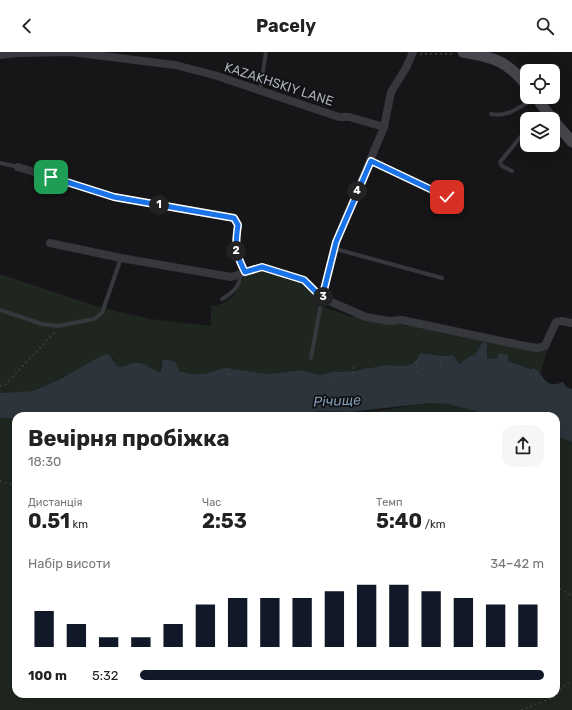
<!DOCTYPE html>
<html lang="uk">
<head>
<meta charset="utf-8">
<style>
  :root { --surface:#fff; --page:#f6f6f6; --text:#222; --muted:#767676; --accent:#111827 }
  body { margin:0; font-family:Rubik,sans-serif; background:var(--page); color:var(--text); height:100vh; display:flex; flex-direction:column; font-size:15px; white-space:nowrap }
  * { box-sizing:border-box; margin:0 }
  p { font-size:13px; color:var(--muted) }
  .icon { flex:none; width:22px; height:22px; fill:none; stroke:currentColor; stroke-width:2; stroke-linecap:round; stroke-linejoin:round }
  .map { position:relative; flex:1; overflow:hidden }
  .details { position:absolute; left:12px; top:360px; width:548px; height:286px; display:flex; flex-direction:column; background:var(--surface); border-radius:12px; box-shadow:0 4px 16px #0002 }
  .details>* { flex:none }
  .tools { position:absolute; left:520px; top:12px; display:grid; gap:8px }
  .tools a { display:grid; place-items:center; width:40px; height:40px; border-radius:8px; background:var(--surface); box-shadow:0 4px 16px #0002; font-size:20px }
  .pin { position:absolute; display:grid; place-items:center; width:34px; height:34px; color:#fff; margin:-17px; border-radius:8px; box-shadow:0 2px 6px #0006 }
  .km { position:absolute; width:20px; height:20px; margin:-10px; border-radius:50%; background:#222; color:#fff; font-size:11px; line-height:20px; text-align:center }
  .round { display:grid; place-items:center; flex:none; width:42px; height:42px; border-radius:12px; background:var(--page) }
  .overview { display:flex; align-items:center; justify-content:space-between; height:68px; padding:0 16px }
  h1 { font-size:22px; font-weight:700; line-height:30px }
  .metrics { display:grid; grid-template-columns:repeat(3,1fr); gap:6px; height:68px; padding:4px 16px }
  .metrics div { display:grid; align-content:center }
  .metrics b { font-size:20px; font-weight:700 }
  .metrics small { font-size:11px; font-weight:400 }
  .metrics p { font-size:11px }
  .chart { height:112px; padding:8px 16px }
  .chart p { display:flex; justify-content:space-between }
  .chart svg { width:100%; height:72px; margin-top:4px; stroke:var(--accent); stroke-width:6 }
  ul { padding:0 16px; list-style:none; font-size:13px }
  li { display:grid; grid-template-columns:64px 48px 1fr; align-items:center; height:30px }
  li i { height:10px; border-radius:5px; background:var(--accent) }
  header { display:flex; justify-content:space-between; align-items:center; height:52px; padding:0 16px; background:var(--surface); font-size:18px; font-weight:700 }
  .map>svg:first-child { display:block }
  .green { fill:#1e261f }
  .water { fill:#2c353c }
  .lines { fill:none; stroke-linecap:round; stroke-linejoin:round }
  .path { stroke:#3d3f44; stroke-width:1.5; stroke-dasharray:2 3; stroke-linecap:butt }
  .lane { stroke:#37383d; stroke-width:4 }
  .street { stroke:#37383d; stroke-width:8 }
  .secondary { stroke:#45474d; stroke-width:11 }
  .route-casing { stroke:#fff; stroke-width:8 }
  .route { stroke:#1a73e8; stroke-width:5 }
  .labels { text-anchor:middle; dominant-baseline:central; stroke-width:3.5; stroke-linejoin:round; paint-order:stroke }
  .street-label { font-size:13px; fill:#a8adb8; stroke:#111113 }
  .water-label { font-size:14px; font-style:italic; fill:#7f9bb3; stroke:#111113 }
</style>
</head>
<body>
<header><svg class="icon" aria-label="back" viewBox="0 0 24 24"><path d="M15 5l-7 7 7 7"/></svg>Pacely<svg class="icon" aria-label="search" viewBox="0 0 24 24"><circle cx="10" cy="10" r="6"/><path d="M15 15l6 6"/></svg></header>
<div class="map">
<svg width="572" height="658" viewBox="0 0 572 658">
  <rect width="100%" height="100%" fill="#161618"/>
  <g class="green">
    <path d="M262,218L301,229L320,247L318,253L349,264L408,274L409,266L537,294L549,293L540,322L537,318L508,309V303L496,307L487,306V292L479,295L474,304H470L459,312L453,303L442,304L420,301L416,309L409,313L402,314L387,313L353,319L333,320L318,323L301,318L269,322L224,316L210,322H190L179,319L172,308H162L160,320L132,311C123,316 116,319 113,306L82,316L33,339L0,341V222L102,256L151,267L211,274V254C232,252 236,240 245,223Z"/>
    <path d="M430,351L447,352L495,364H304C311,355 338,360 349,360C376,361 404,354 430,351Z"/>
    <path d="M0,366H16V642H556V384L572,390V658H0Z"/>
  </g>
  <path class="water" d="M484,290L487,292V306L496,307L499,301L508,303V309L531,317L534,316C545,322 543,338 563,330L566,335L572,337V390L556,384V364H495L447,352L430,351L350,360L321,359L307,361L304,364H16V366H0V341L33,339L62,326L103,303L108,302L118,315C125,316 127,312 133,311C144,309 150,317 160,320L162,314V308H170L175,310L179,319L190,322H205L224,316L269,322L301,318L318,323L333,320L353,319L387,313L402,314L409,313L416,309L420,301L442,304L453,303L459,312L470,304H474L482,291Z"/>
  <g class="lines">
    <g class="path">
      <path d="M420,2H454"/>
      <path d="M416,309L417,321"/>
      <path d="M353,315V322"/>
      <path d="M366,316V321"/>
      <path d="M441,316L442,304"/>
      <path d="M333,320L334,327"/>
      <path d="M228,323V316"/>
      <path d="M230,323L231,317"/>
      <path d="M0,334L6,332L55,280"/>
      <path d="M0,429L16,434"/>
      <path d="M556,534L572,544"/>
      <path d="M521,658L555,645L566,632L572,629"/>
    </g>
    <g class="lane">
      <path d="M260,39L266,0"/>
      <path d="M491,62C509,66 521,53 536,46"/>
      <path d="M535,67L545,59"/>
      <path d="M371,109L447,145"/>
      <path d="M0,111L18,115"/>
      <path d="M512,119L502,114L500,110L527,77"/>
      <path d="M336,197L442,226"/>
      <path d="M222,247C231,242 241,234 240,222"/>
      <path d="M0,258L42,272L58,274L94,267L102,261L121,206"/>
      <path d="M311,306L322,246"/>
    </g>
    <g class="street">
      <path d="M0,3L18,1L71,0L175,13L214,23L339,65H349L384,75"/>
      <path d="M18,115L114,145L234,166L238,173C235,193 235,202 245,220"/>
      <path d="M50,191L121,206L231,225L262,215L304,228L322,246L366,265L389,269L402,268L520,293L537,296L545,294L556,270L562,269L572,271"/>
      <path d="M322,246L336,190L384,75L391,40L406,16L413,0"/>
    </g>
    <g class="secondary">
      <path d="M463,0C493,5 508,9 527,34"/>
      <path d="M536,45L552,67"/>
      <path d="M553,68L572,90"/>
    </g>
  </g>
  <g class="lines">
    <defs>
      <path id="route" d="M51,125L114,145L234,166L238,173C235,193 235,201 245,220L262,215L304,228L322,246L336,190L371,109L447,145"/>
    </defs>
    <use href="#route" class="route-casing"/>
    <use href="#route" class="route"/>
  </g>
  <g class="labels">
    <g class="street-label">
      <text transform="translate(279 32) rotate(18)">KAZAKHSKIY LANE</text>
    </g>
    <g class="water-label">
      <text transform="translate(337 349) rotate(-3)">Річище</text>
    </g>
  </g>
</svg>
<div class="tools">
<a><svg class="icon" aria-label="locate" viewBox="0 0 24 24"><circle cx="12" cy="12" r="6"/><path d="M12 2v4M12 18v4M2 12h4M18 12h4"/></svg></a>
<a><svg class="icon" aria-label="layers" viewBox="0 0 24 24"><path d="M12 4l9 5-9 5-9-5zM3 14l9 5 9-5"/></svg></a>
</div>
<div class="pin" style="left:51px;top:125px;background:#1e9e55"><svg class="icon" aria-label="arrive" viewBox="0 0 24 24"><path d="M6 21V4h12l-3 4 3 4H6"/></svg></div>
<div class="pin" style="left:447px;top:145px;background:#d93025"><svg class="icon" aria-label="check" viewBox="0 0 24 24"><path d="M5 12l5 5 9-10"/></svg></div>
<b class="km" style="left:159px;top:153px">1</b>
<b class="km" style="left:236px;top:199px">2</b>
<b class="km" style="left:323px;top:245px">3</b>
<b class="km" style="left:357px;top:139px">4</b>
<section class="details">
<div class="overview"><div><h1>Вечірня пробіжка</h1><p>18:30</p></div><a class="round"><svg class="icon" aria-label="share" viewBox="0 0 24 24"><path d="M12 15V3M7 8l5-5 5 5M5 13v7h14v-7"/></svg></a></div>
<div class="metrics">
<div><p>Дистанція</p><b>0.51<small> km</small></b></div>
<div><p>Час</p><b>2:53</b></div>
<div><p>Темп</p><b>5:40<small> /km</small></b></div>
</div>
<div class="chart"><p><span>Набір висоти</span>34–42 m</p>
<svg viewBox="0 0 160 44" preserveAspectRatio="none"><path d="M5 44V22M15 44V30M25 44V38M35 44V38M45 44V30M55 44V18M65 44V14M75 44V14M85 44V14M95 44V10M105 44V6M115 44V6M125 44V10M135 44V14M145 44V18M155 44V18"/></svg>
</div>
<ul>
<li><b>100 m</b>5:32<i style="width:100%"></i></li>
</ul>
</section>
</div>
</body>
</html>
